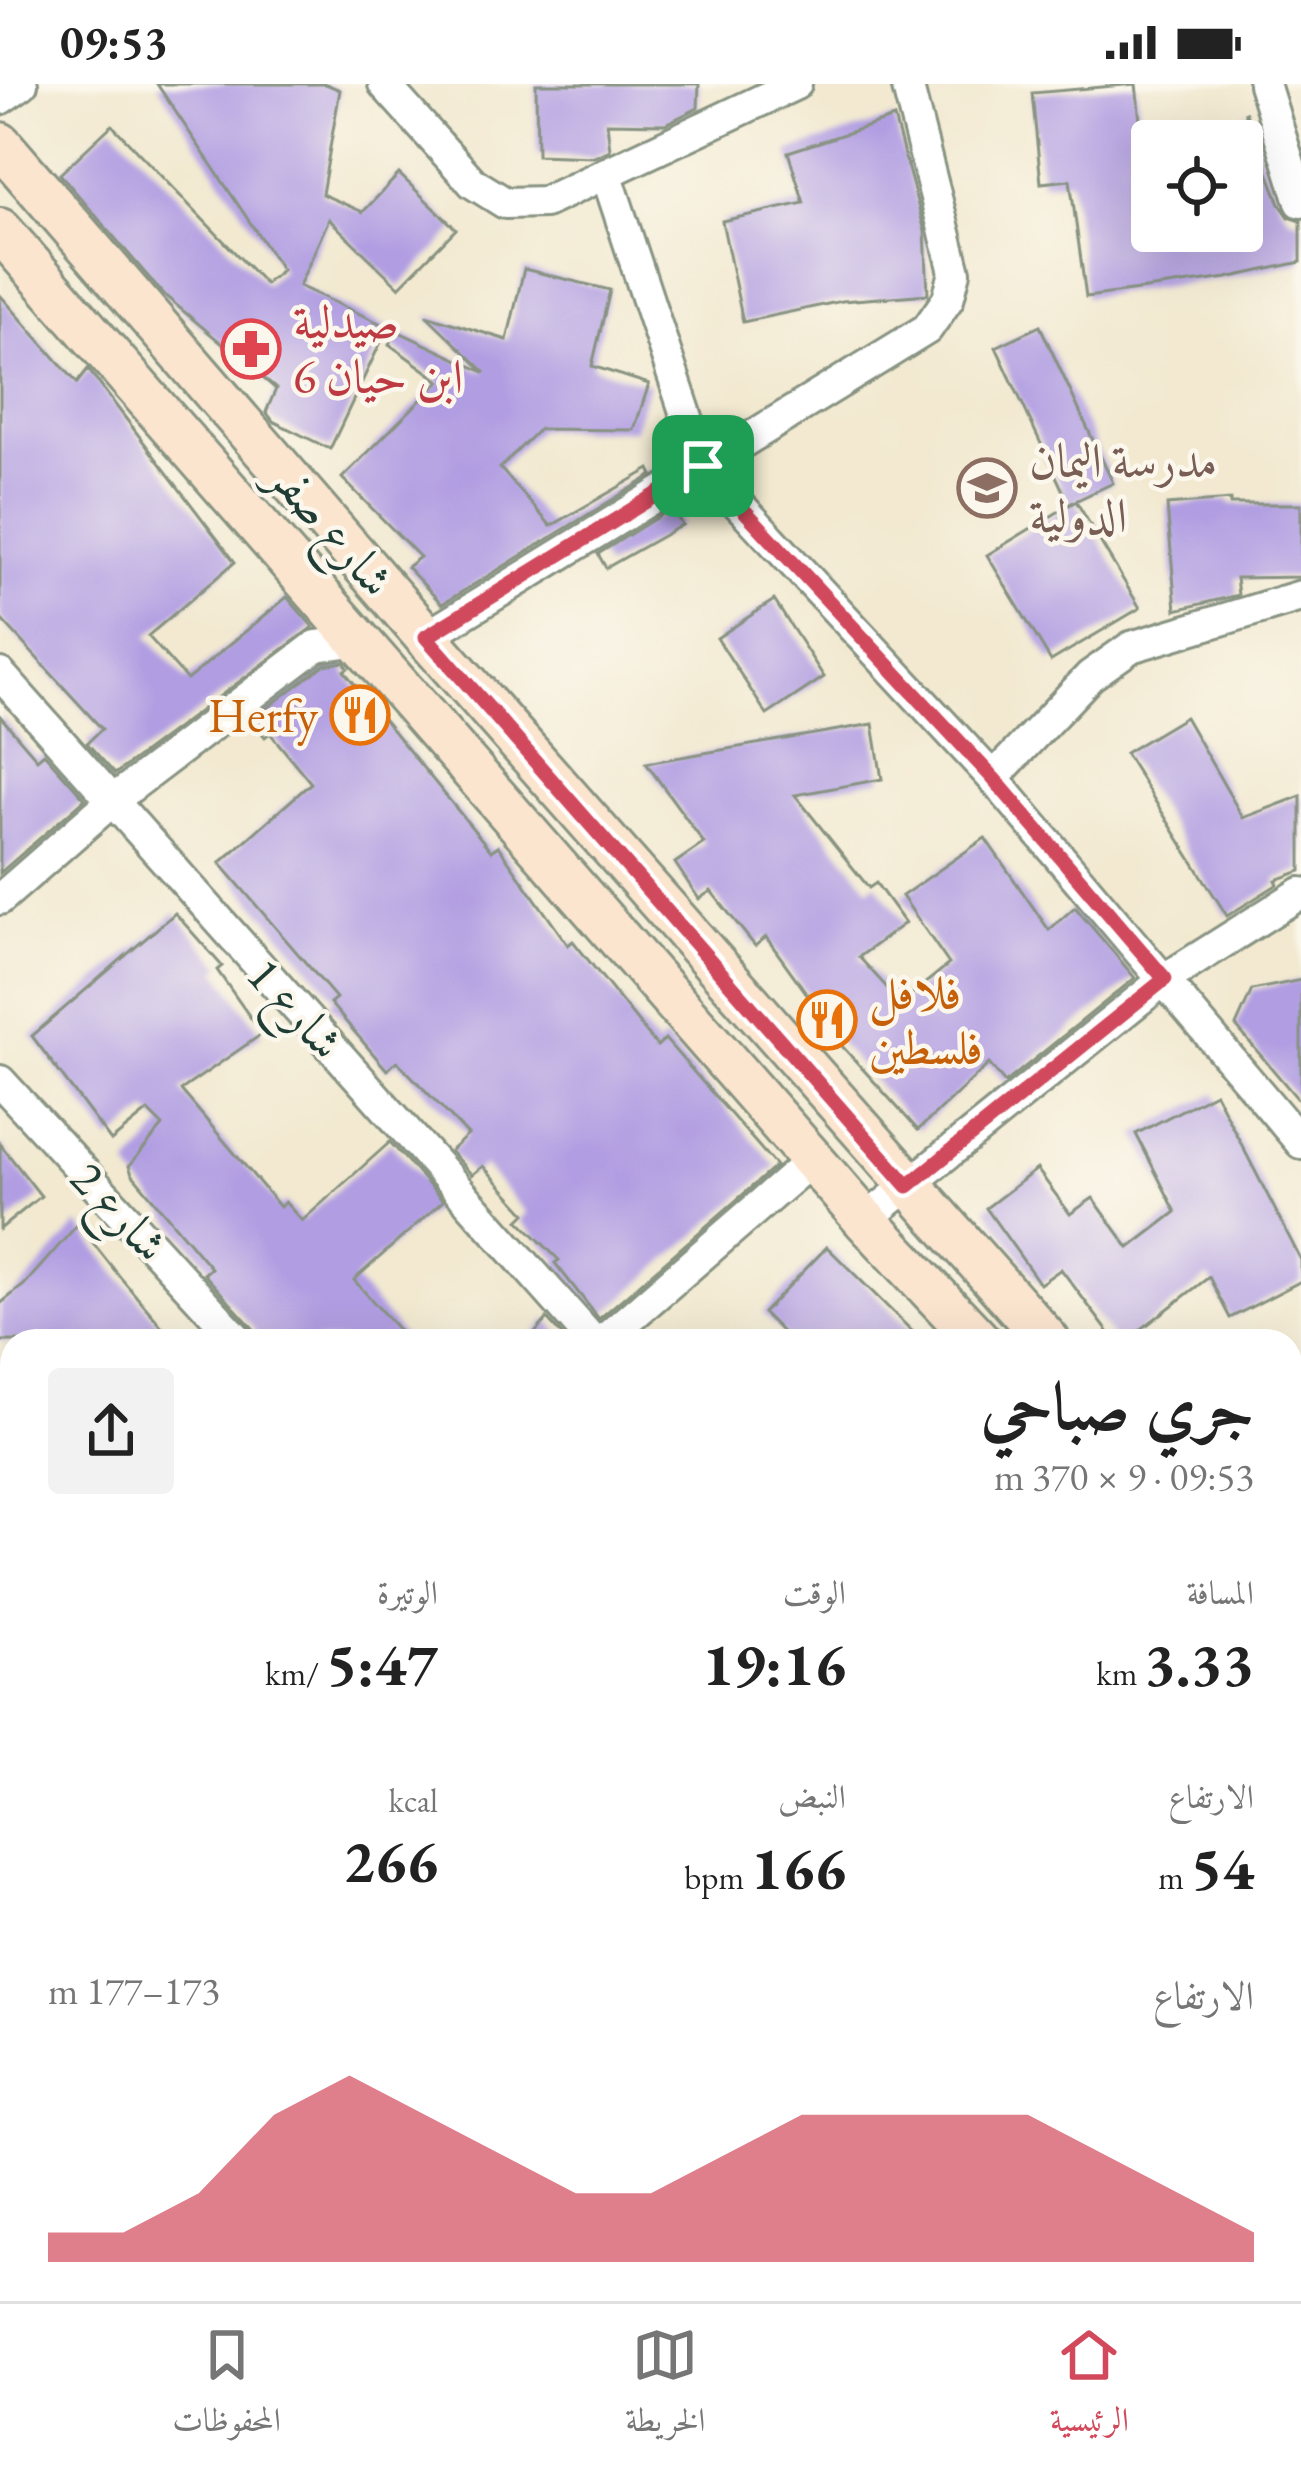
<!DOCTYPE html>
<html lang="ar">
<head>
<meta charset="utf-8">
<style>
  :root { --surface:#fff; --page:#f2f2f2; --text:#222; --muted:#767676; --line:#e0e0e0; --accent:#d1495b }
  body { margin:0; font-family:"EB Garamond",Amiri,serif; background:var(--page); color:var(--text); direction:rtl; height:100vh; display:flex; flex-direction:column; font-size:45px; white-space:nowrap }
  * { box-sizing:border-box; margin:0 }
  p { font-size:39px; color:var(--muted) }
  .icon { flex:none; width:66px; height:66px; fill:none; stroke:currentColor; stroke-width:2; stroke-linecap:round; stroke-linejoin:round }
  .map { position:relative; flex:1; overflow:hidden; direction:ltr }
  .side { position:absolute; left:0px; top:1245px; width:1302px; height:972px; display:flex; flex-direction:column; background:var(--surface); border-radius:36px 36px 0 0; box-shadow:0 12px 48px #0002; direction:rtl }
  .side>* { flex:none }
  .fabs { position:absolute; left:1131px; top:36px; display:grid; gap:24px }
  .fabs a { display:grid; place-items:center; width:132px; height:132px; border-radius:12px; background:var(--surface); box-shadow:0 12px 48px #0002; font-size:60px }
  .pin { position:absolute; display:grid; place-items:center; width:102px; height:102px; color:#fff; margin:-51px; border-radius:24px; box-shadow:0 6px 18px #0006 }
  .round { display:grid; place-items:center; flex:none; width:126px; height:126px; border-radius:12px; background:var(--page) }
  .summary { display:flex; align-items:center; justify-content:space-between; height:204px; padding:0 48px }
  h1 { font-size:66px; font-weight:700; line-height:90px }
  .stats { display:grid; grid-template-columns:repeat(3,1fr); gap:18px; height:204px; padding:12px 48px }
  .stats div { display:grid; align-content:center }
  .stats b { font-size:60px; font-weight:700 }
  .stats small { font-size:33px; font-weight:400 }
  .stats p { font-size:33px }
  .chart { height:336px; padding:24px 48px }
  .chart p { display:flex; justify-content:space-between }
  .chart svg { width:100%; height:216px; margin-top:12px; fill:var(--accent); opacity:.7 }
  .status { display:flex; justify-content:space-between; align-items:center; height:84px; padding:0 60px; background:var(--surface); direction:ltr }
  .status svg { height:33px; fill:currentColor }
  .tabs { display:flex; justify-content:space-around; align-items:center; height:168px; border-top:3px solid var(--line); background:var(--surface); font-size:33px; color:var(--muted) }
  .tabs a { display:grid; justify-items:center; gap:6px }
  .tabs .active { color:var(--accent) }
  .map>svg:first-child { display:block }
  .building { fill:#b19ee2 }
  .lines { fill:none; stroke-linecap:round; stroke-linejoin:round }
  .lane-casing { stroke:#889382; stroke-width:21 }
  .street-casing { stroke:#889382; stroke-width:36 }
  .secondary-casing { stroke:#889382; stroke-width:48 }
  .lane { stroke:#fff; stroke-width:15 }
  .street { stroke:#fff; stroke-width:30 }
  .secondary { stroke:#fbe5cf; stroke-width:42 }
  .route-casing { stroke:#fff; stroke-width:24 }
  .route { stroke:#d1495b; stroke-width:15 }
  .labels { text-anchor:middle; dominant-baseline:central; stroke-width:9; stroke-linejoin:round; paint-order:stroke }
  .health-label { font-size:48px; fill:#be3a42; stroke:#fbf7ec; text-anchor:start }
  .education-label { font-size:48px; fill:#785e54; stroke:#fbf7ec; text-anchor:start }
  .street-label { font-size:48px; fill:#1f3d34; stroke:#fbf7ec }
  .food-label { font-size:48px; fill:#c56008; stroke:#fbf7ec; text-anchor:end }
</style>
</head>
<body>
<div class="status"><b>09:53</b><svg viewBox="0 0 49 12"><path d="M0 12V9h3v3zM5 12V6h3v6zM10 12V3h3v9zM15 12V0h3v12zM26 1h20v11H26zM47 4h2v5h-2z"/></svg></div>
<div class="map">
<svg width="1301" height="2217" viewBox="0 0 1301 2217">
  <rect width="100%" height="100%" fill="#fbf7ec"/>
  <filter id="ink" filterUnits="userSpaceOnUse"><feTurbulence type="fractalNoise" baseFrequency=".00833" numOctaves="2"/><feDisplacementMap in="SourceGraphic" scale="24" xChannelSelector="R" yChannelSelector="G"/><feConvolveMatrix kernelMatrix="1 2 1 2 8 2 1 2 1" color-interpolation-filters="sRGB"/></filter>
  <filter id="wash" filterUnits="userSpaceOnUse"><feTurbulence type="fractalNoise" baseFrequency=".004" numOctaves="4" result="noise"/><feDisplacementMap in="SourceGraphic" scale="48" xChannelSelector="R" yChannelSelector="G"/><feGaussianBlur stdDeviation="2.7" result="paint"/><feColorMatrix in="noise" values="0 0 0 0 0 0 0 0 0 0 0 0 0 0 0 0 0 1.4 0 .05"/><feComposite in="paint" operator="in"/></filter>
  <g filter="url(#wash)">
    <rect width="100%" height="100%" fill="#f2e9d0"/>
    <g id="blocks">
      <g class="building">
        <path d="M157,0H326L340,6L322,110L363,128L399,90L456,145L399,203L329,135L299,202L388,243L330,365L273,337L266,328L276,305L163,210L60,90L112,41L265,200L282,186Z"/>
        <path d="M536,0H699L698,24L665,40L607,39L610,66L594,73L537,71Z"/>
        <path d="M1136,0L1152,147H1248L1242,117L1245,27L1280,120L1289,133L1301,137V178L1227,194L1086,213L1070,96L1041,99L1032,9Z"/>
        <path d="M894,34L925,147L928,210L842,217L743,238L722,137L804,119L788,68Z"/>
        <path d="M524,185L610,206L592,282L649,300L634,346L539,345L500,384L551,442L650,385L653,391L442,520L407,483L420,473L342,394L440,297L389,260L397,247L486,289L426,231L507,256Z"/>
        <path d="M0,211L77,299L88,285L235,478L148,552L187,596L287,513L313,543L115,690L87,659L102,645L0,534Z"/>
        <path d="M1040,242L1113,399L1069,420L996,263Z"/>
        <path d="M1230,416V420H1301V493L1236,494L1238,511L1176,526L1167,421Z"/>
        <path d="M1076,417L1140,524L1051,577L987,471Z"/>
        <path d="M672,424L682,441L606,484L598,470Z"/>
        <path d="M774,516L824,593L767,631L717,554Z"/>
        <path d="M344,578L348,584L344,587L491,767L498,762L568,861L573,857L657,962L665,955L776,1082L599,1235L555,1179L559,1176L519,1136L526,1129L483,1082L472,1091L450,1067L468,1051L397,977L387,986L330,919L336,914L220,779L311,699L270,649L265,653L251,636L324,581Z"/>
        <path d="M0,632L37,675L44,669L85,715L0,789Z"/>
        <path d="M1185,633L1243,734L1301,712V787L1276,796L1278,800L1227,832L1125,669Z"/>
        <path d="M873,640L882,695L795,711L869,804L876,799L905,839L859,873L901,919L949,880L902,812L985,754L1049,846L1075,823L1135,894L1005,999L989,980L918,1046L813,930L818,925L766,853L755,862L711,807L699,815L675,779L704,759L646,679Z"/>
        <path d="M175,829L222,882L217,886L262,950L181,1006L280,1123L285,1118L302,1137L390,1058L443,1117L354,1196L408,1257H259L253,1244L204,1190L211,1184L132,1090L129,1082L163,1042L148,1027L111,1057L32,952Z"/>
        <path d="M1301,896V1019L1236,942L1252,906Z"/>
        <path d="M1215,1009L1301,1176V1197L1230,1234L1209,1193L1126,1257H1115L1061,1185L1040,1200L986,1124L1037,1085L1070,1130L1093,1114L1129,1164L1176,1128L1136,1050Z"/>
        <path d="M0,1060L41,1112L0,1145Z"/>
        <path d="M78,1140L120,1193L174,1257H0V1220L24,1201Z"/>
        <path d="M827,1163L922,1257H791L763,1229Z"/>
        <path d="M547,1235L567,1257H528Z"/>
      </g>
    </g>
  </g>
  <g filter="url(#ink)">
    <use href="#blocks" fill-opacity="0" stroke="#889382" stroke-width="3"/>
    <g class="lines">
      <defs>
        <g id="lane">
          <path d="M1290,2092L1301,2083"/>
          <path d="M1137,2217L1151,2205"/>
        </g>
        <g id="street">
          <path d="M384,0L473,99L505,119L545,118L796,0"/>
          <path d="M1264,0L1301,118"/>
          <path d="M0,15L22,0"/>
          <path d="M606,89L703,382L993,694L1301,1059"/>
          <path d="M426,553L927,245L948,215L955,188L907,0"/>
          <path d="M0,590L593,1257"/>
          <path d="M993,694L1090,592L1131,563L1301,512"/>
          <path d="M0,815L112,717L316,562L361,556"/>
          <path d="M0,997L239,1257"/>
          <path d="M865,1136L1165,895L1301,809"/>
          <path d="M603,1257L812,1076"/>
          <path d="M0,1398L12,1411"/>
          <path d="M0,1804L12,1817"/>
          <path d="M732,2205L741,2217"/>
          <path d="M99,2217L110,2205"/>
        </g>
        <g id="secondary">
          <path d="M0,60L426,553L1048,1257"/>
          <path d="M0,146L865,1136L979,1257"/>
          <path d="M1290,1570L1301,1585"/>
          <path d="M1290,1645L1301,1637"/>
          <path d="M445,2217L460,2205"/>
          <path d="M537,2217L552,2205"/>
        </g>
      </defs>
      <use href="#lane" class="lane-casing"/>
      <use href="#street" class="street-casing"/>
      <use href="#secondary" class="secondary-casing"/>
      <use href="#lane" class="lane"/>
      <use href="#street" class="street"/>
      <use href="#secondary" class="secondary"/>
    </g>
  </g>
  <g class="lines" filter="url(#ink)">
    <defs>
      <path id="route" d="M703,382L993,694L1165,895L908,1102L426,553Z"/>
    </defs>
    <use href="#route" class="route-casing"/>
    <use href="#route" class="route"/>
  </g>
  <defs>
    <symbol id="pharmacy-ring" viewBox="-11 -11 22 22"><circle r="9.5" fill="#fbf7ec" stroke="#e0444e" stroke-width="1.5"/><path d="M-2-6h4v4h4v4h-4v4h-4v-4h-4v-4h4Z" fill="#e0444e"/></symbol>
    <symbol id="school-ring" viewBox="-11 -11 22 22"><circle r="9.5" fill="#fbf7ec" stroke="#8d6e63" stroke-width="1.5"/><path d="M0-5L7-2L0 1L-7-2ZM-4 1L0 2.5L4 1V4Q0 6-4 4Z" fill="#8d6e63"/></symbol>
    <symbol id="restaurant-ring" viewBox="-11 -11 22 22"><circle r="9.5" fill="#fbf7ec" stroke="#e8710a" stroke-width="1.5"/><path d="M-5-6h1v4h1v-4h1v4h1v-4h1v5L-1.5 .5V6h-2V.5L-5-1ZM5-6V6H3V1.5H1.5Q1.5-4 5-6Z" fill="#e8710a"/></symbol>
  </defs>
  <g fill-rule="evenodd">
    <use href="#pharmacy-ring" x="218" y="232" width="66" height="66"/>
    <use href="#school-ring" x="954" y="371" width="66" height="66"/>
    <use href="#restaurant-ring" x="327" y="598" width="66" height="66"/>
    <use href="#restaurant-ring" x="794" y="903" width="66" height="66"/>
  </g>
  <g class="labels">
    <g class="health-label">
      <text x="293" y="237">صيدلية<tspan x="293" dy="55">ابن حيان 6</tspan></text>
    </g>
    <g class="education-label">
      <text x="1029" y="376">مدرسة اليمان<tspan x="1029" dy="55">الدولية</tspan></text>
    </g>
    <g class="street-label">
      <text transform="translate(332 444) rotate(49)">شارع صفر</text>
      <text transform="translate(296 924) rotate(48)">شارع 1</text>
      <text transform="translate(120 1127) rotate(47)">شارع 2</text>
    </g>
    <g class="food-label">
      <text x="318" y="631">Herfy</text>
      <text x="869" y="908" text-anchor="start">فلافل<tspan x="869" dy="55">فلسطين</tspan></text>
    </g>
  </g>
</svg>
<div class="fabs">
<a><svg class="icon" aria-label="locate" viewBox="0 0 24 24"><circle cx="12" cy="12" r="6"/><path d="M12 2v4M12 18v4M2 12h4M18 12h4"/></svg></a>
</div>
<div class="pin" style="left:703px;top:382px;background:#1e9e55"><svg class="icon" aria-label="arrive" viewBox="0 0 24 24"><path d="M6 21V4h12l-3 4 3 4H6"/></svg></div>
<section class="side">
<div class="summary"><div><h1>جري صباحي</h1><p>09:53 · 9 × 370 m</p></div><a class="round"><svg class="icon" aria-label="share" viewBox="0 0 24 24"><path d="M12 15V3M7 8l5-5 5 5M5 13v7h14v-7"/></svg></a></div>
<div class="stats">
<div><p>المسافة</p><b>3.33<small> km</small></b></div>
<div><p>الوقت</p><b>19:16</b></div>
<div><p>الوتيرة</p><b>5:47<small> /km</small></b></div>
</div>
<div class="stats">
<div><p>الارتفاع</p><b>54<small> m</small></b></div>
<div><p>النبض</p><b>166<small> bpm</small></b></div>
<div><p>kcal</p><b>266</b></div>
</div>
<div class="chart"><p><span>الارتفاع</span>173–177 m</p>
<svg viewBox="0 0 160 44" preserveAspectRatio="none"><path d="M0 44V38L10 38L20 30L30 14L40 6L50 14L60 22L70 30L80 30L90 22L100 14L110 14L120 14L130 14L140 22L150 30L160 38V44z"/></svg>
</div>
</section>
</div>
<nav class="tabs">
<a class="active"><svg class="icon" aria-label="home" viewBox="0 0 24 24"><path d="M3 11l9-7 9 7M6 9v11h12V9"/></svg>الرئيسية</a>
<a><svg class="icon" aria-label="map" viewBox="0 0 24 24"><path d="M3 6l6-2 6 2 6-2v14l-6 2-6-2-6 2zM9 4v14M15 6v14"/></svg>الخريطة</a>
<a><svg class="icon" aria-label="saved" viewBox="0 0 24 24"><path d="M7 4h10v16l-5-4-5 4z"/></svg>المحفوظات</a>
</nav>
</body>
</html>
